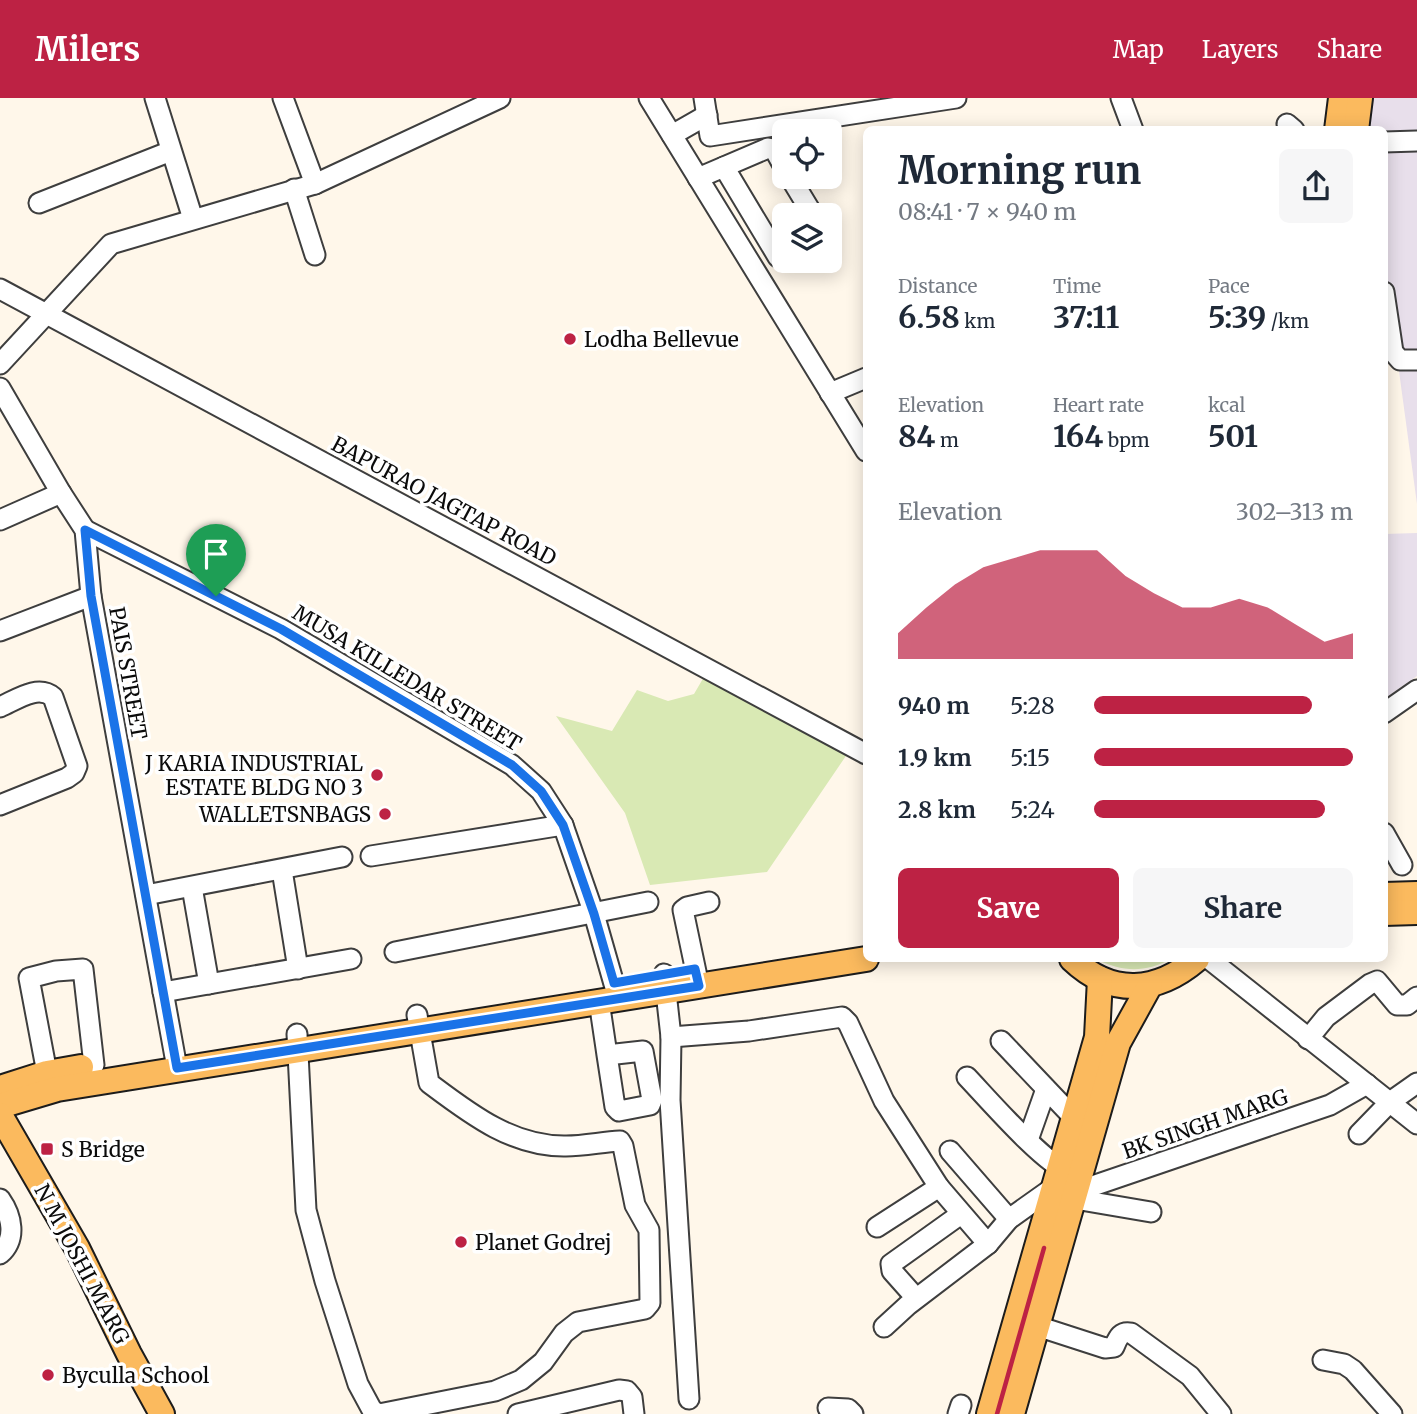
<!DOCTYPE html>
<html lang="en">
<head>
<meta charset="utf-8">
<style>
  :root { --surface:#fff; --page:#f6f6f7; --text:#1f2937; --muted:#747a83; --accent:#bd2244 }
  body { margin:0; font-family:Merriweather,serif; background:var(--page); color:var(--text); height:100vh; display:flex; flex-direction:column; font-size:26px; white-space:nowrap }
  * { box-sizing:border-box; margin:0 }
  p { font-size:23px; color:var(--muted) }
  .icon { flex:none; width:38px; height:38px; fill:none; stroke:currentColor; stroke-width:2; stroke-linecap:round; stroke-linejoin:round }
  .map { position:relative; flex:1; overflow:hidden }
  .details { position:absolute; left:863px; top:28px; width:525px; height:836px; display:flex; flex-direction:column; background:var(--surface); border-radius:10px; box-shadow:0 4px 18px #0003 }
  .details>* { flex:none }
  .tools { position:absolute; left:772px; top:21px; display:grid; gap:14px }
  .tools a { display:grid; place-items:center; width:70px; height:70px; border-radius:10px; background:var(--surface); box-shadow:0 4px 18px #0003; font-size:35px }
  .pin { position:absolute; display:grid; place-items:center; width:60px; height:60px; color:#fff; margin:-72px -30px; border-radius:50% 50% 50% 0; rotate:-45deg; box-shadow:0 0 7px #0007 }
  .pin .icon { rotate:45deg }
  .round { display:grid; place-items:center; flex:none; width:74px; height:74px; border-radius:10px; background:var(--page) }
  .summary { display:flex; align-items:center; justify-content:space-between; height:119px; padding:0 35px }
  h1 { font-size:38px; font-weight:700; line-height:52px }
  .stats { display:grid; grid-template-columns:repeat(3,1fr); gap:10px; height:119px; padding:7px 35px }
  .stats div { display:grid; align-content:center }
  .stats b { font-size:30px; font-weight:700 }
  .stats small { font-size:19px; font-weight:400 }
  .stats p { font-size:19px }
  .chart { height:196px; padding:14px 35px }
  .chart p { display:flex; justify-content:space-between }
  .chart svg { width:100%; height:126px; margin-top:7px; fill:var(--accent); opacity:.7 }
  .primary-button { display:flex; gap:14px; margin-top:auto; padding:14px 35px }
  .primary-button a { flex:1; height:80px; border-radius:10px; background:var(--accent); color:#fff; font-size:28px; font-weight:700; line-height:80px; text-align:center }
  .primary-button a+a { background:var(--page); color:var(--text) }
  ul { padding:0 35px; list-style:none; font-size:23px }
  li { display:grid; grid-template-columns:112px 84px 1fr; align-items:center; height:52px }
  li i { height:18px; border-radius:9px; background:var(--accent) }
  header { display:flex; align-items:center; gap:42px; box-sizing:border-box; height:98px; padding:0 35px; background:var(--accent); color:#fff }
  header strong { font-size:33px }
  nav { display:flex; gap:38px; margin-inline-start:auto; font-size:24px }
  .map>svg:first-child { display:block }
  .industrial { fill:#e8dfeb }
  .green { fill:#d9e9b4 }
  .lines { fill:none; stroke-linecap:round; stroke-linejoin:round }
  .minor-casing { stroke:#3e3e3e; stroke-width:23 }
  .major-casing { stroke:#1c1c1c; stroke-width:28 }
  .minor { stroke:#fff; stroke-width:19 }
  .major { stroke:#fbba5e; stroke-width:24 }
  .rail { stroke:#bd2244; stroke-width:4.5 }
  .route-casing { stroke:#fff; stroke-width:14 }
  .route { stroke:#1a73e8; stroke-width:9 }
  .poi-dot { fill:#bd2244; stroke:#fff; stroke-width:2.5 }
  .labels { text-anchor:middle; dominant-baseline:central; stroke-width:7; stroke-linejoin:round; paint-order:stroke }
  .poi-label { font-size:21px; fill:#0b0b0b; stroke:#fff; text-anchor:start }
  .street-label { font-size:21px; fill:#0b0b0b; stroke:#fff }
</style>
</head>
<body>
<header>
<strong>Milers</strong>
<nav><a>Map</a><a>Layers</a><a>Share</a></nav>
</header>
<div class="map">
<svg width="1417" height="1316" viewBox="0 0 1417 1316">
  <rect width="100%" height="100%" fill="#fff7ea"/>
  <g class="industrial">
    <path d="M1371,0H1417V406L1396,251L1384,247V32H1366Z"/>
    <path d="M1417,435V578L1384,601V436Z"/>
  </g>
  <g class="green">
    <path d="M708,572L852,649L767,774L650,787L625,715L556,618L612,633L637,592L668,603L694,596Z"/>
    <path d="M1095,861H1171C1144,875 1123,874 1095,861Z"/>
  </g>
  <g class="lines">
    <defs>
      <g id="minor">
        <path d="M155,0L193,121"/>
        <path d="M283,0L315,86"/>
        <path d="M649,0L866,353"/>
        <path d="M704,0L710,38L956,0"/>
        <path d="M1121,0L1133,32"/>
        <path d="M1287,26L1294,32"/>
        <path d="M672,37L707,17"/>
        <path d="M1384,44L1417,43"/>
        <path d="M724,69L778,159"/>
        <path d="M790,79L813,117"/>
        <path d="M698,80L768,50L774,51L784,69"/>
        <path d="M294,91L315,157"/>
        <path d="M39,105L171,53"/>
        <path d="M0,191L866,656"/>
        <path d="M1384,194L1393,254L1400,262H1417"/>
        <path d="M0,266L111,146L315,86L500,0"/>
        <path d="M0,290L61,395L85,432L91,498L177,970"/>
        <path d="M830,295L866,280"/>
        <path d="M0,422L61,395"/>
        <path d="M85,432L281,531L512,667L541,693L563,727L594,816L618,900"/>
        <path d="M0,533L91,498"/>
        <path d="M0,609C16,602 38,586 53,599L77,668L74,675L67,680L0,707"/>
        <path d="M1384,615L1417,592"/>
        <path d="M1384,735L1402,767"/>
        <path d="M371,758L563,727"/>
        <path d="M282,772L298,871"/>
        <path d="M192,789L209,886"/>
        <path d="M146,797L342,759"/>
        <path d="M395,854L648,804"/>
        <path d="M1209,861L1417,1026"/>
        <path d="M664,876L671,939L670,1002L689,1301"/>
        <path d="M699,888L683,812L687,809L709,804"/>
        <path d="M163,894L351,861"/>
        <path d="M599,903L606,950L607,957L615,1009L619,1013L650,1007L652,1002L643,953L607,957"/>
        <path d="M297,936L306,1112L325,1183L358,1286L372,1312L379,1316"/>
        <path d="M671,939L749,933L842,919L848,925L884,1003L939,1089L988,1146L1009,1121L1054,1089L1075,1094L1330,1007L1367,986"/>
        <path d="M1308,941L1326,919L1370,886L1377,883L1397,907H1407L1417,899"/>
        <path d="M1001,943L1074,1020"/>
        <path d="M47,975L29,880L56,873L83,871L94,967"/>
        <path d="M967,979C987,1000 1045,1067 1069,1074"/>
        <path d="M1359,1036L1390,1004L1417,985"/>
        <path d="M1028,1042L1046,991"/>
        <path d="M950,1053L1009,1121"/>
        <path d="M1063,1099L1151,1114"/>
        <path d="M0,1101C12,1118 17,1141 0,1156"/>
        <path d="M877,1129L939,1089"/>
        <path d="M916,1200L892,1173L891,1166L961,1116"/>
        <path d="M1037,1228L1105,1250L1114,1249C1118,1240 1120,1233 1131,1235L1190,1278L1221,1316"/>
        <path d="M884,1229L908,1207L988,1146"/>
        <path d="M1323,1262L1344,1266L1353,1272L1392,1316"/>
        <path d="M828,1310L848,1311L853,1316"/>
        <path d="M379,1316L495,1293L521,1282L543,1264L564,1235L578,1224L645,1211L650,1205L649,1132L635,1107L623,1048L620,1043C602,1044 584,1048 566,1048C512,1049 469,1015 429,985L417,917"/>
        <path d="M518,1316L619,1292L627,1293L632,1299L634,1316"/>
        <path d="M958,1316L961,1307"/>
      </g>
      <g id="major">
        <path d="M1337,32L1341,0"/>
        <path d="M1356,32L1360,0"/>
        <path d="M1384,797L1417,796"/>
        <path d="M1384,815L1417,814"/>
        <path d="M1072,861C1112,899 1157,895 1197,861"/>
        <path d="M0,990L47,975L81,969"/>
        <path d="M0,1008L57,991L866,861"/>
        <path d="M0,1017L77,1150L129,1256L162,1316"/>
        <path d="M989,1316L1097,939L1100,881"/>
        <path d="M1012,1316L1118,945L1150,887"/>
      </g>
    </defs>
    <use href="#minor" class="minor-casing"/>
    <use href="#major" class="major-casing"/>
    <use href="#minor" class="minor"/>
    <use href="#major" class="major"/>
    <path class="rail" d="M997,1316L1044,1150"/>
  </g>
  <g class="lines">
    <defs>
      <path id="route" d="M85,432L281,531L512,667L541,693L563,727L594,816L614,885L695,871L699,888L177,970L91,498Z"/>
    </defs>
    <use href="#route" class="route-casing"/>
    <use href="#route" class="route"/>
  </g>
  <g class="poi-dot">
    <circle cx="570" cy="241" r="7"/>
    <circle cx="377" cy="677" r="7"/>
    <circle cx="385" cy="716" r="7"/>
    <rect x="40" y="1044" width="14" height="14" rx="3.5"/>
    <circle cx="461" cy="1144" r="7"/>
    <circle cx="48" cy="1277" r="7"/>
  </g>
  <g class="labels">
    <g class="poi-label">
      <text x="584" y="241">Lodha Bellevue</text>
      <text x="363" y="665" text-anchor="end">J KARIA INDUSTRIAL<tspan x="363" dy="24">ESTATE BLDG NO 3</tspan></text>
      <text x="371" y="716" text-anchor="end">WALLETSNBAGS</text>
      <text x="61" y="1051">S Bridge</text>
      <text x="475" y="1144">Planet Godrej</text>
      <text x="62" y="1277">Byculla School</text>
    </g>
    <g class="street-label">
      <text transform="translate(444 403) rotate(28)">BAPURAO JAGTAP ROAD</text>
      <text transform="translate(128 575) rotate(80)">PAIS STREET</text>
      <text transform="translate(407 580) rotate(31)">MUSA KILLEDAR STREET</text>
      <text transform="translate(1205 1026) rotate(-19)">BK SINGH MARG</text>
      <text transform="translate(82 1166) rotate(62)">N M JOSHI MARG</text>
    </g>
  </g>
</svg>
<div class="tools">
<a><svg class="icon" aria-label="locate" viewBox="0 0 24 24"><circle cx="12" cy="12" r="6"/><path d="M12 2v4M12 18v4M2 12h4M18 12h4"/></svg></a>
<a><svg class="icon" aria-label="layers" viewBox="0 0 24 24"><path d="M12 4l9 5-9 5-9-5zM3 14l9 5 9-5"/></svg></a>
</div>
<div class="pin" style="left:216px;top:498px;background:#1e9e55"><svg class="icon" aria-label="arrive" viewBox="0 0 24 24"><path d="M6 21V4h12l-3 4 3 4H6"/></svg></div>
<section class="details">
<div class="summary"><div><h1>Morning run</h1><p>08:41 · 7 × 940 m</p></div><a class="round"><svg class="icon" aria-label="share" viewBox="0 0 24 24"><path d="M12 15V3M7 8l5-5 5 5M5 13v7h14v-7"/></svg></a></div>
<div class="stats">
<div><p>Distance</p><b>6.58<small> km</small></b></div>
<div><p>Time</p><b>37:11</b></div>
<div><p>Pace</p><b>5:39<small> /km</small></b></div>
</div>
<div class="stats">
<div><p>Elevation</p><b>84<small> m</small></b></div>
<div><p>Heart rate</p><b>164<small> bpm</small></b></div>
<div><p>kcal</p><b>501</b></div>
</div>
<div class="chart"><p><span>Elevation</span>302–313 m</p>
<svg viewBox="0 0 160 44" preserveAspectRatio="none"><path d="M0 44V35L10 26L20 18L30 12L40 9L50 6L60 6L70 6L80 15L90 21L100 26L110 26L120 23L130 26L140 32L150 38L160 35V44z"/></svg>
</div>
<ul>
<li><b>940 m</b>5:28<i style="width:84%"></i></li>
<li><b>1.9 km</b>5:15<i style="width:100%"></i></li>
<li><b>2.8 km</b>5:24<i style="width:89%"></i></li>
</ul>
<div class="primary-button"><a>Save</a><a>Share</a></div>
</section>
</div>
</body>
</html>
